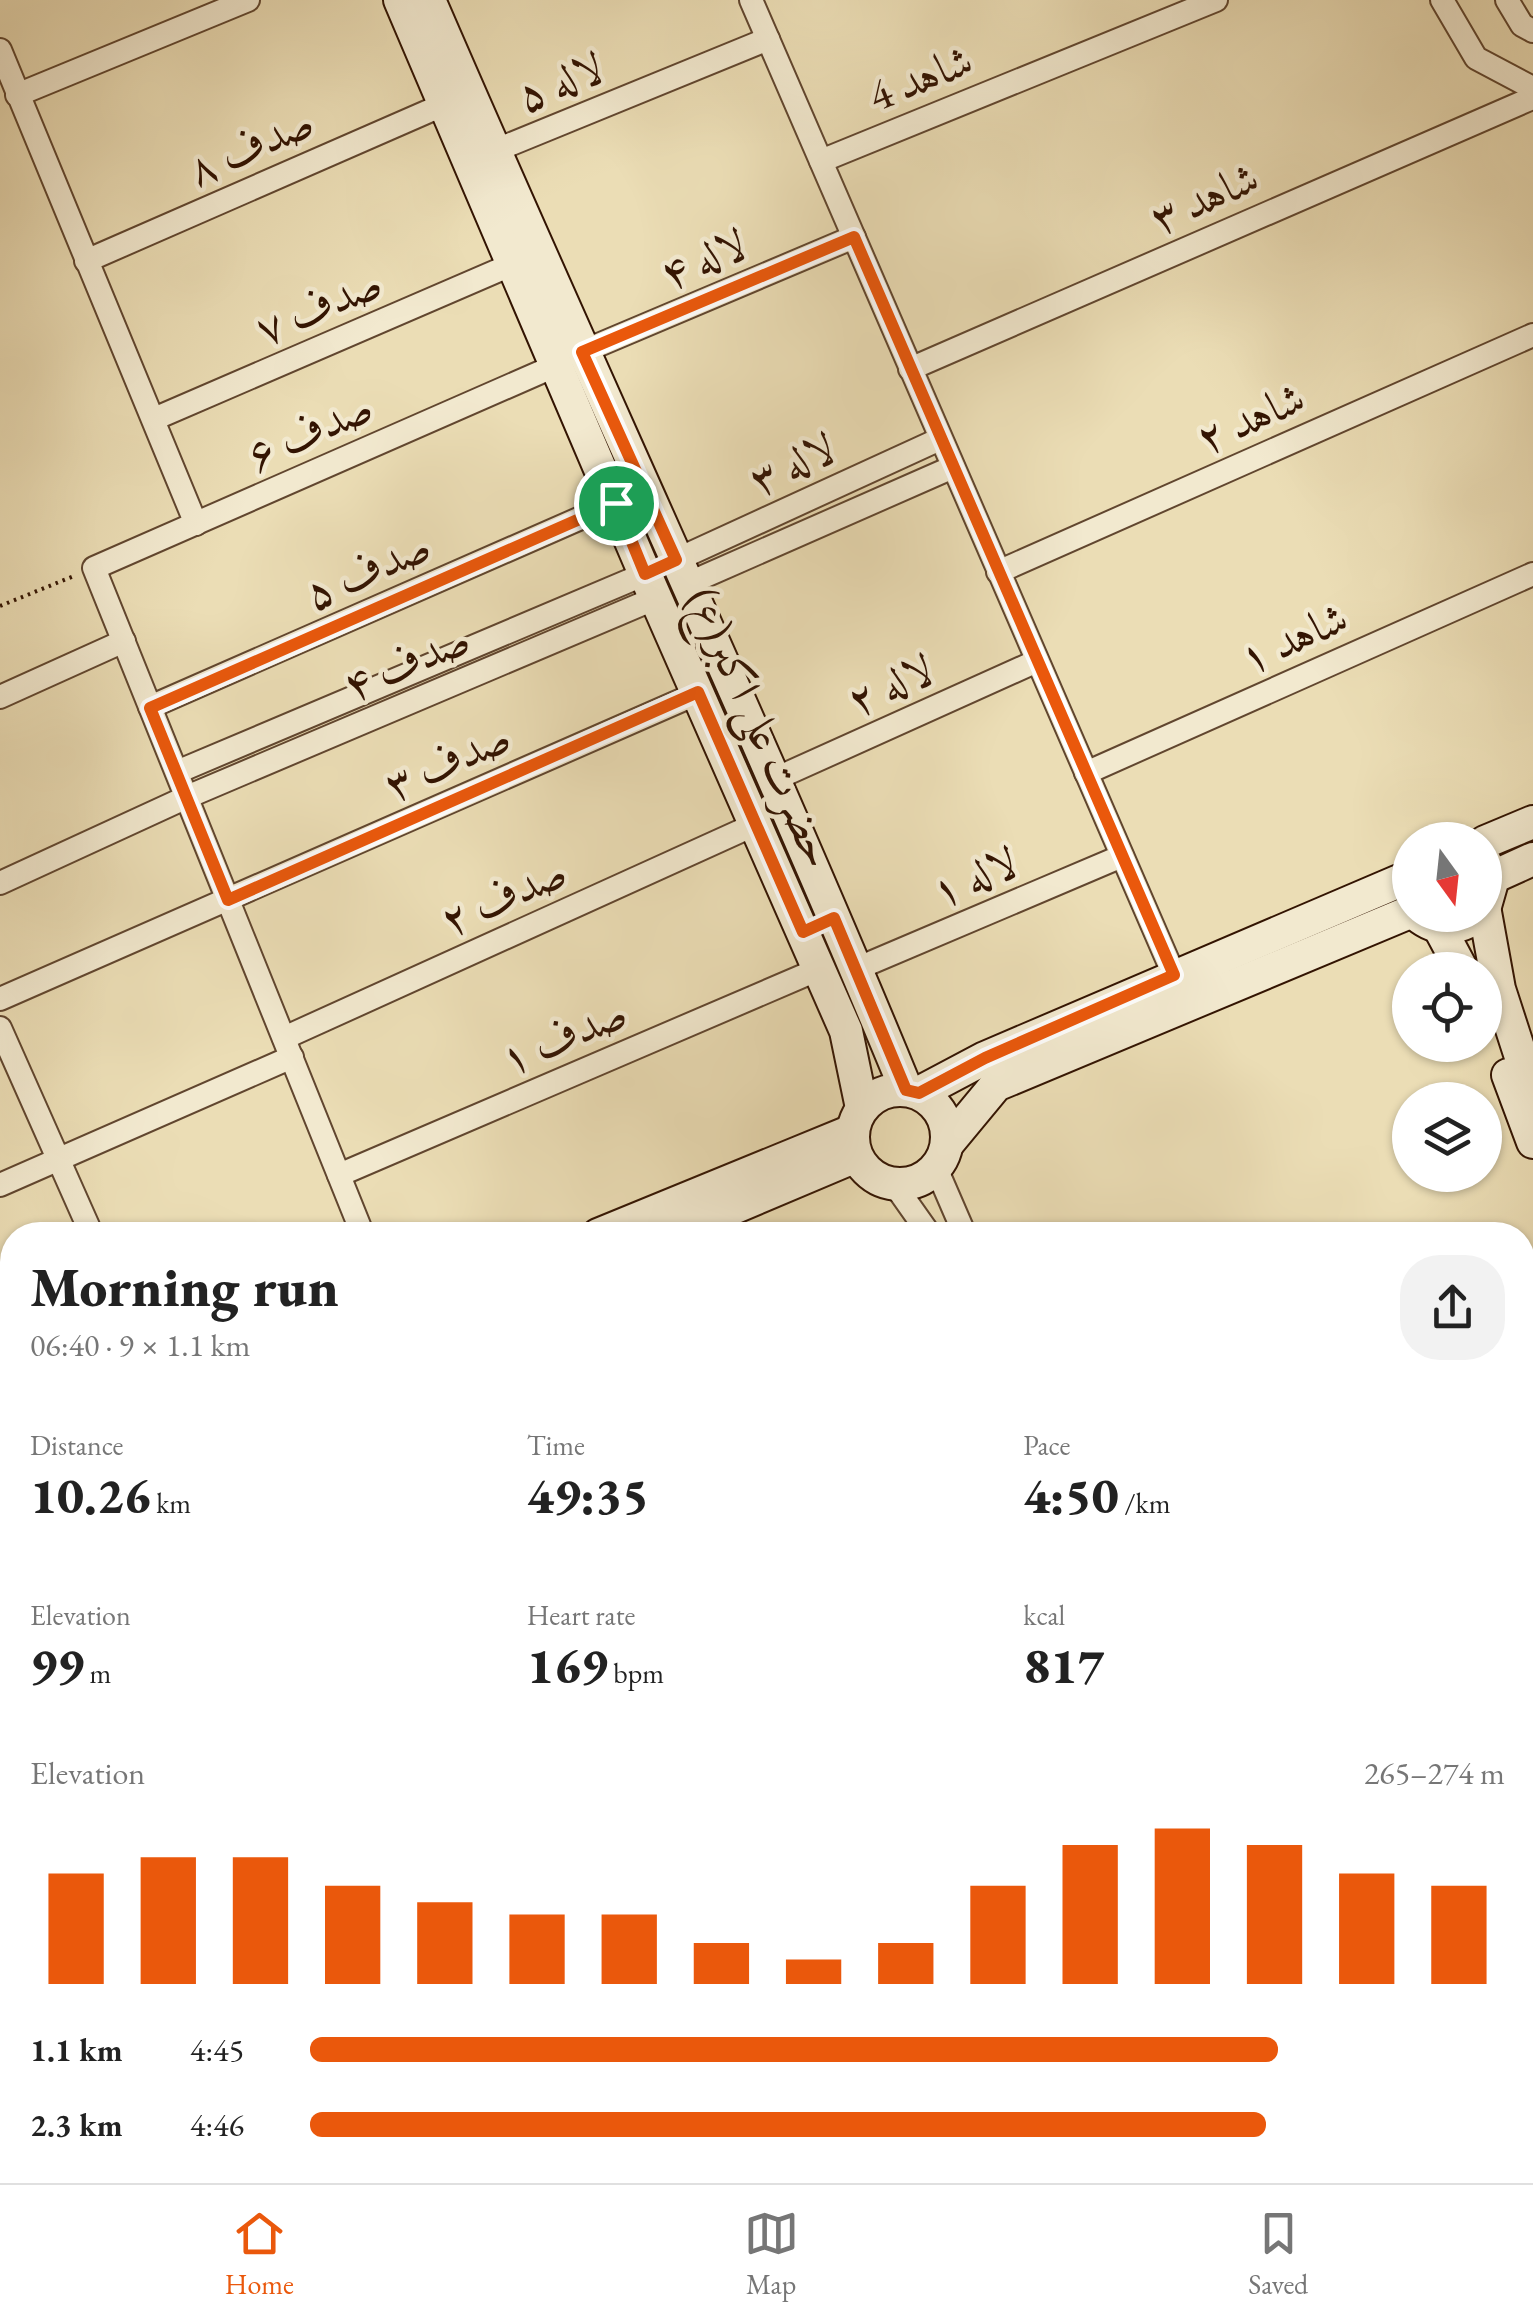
<!DOCTYPE html>
<html lang="en">
<head>
<meta charset="utf-8">
<style>
  :root { --surface:#fff; --page:#f2f2f2; --text:#222; --muted:#767676; --line:#e0e0e0; --accent:#ea580c }
  body { margin:0; font-family:"EB Garamond",Amiri,serif; background:var(--page); color:var(--text); height:100vh; display:flex; flex-direction:column; font-size:38px; white-space:nowrap }
  * { box-sizing:border-box; margin:0 }
  p { font-size:32px; color:var(--muted) }
  .icon { flex:none; width:55px; height:55px; fill:none; stroke:currentColor; stroke-width:2; stroke-linecap:round; stroke-linejoin:round }
  .map { position:relative; flex:1; overflow:hidden }
  .details { position:absolute; left:0px; top:1222px; width:1535px; height:962px; display:flex; flex-direction:column; background:var(--surface); border-radius:40px 40px 0 0; box-shadow:0 2px 8px #0004 }
  .details>* { flex:none }
  .needle { width:65px; rotate:165deg }
  .buttons { position:absolute; left:1392px; top:822px; display:grid; gap:20px }
  .buttons a { display:grid; place-items:center; width:110px; height:110px; border-radius:50%; background:var(--surface); box-shadow:0 2px 8px #0004; font-size:50px }
  .pin { position:absolute; display:grid; place-items:center; width:85px; height:85px; color:#fff; margin:-42px; border:5px solid #fff; border-radius:50%; box-shadow:0 2px 10px #0007 }
  .round { display:grid; place-items:center; flex:none; width:105px; height:105px; border-radius:40px; background:var(--page) }
  .summary { display:flex; align-items:center; justify-content:space-between; height:170px; padding:0 30px }
  h1 { font-size:55px; font-weight:800; line-height:75px }
  .metrics { display:grid; grid-template-columns:repeat(3,1fr); gap:15px; height:170px; padding:10px 30px }
  .metrics div { display:grid; align-content:center }
  .metrics b { font-size:50px; font-weight:800 }
  .metrics small { font-size:28px; font-weight:400 }
  .metrics p { font-size:28px }
  .chart { height:280px; padding:20px 30px }
  .chart p { display:flex; justify-content:space-between }
  .chart svg { width:100%; height:180px; margin-top:10px; stroke:var(--accent); stroke-width:6 }
  ul { padding:0 30px; list-style:none; font-size:32px }
  li { display:grid; grid-template-columns:160px 120px 1fr; align-items:center; height:75px }
  li i { height:25px; border-radius:12px; background:var(--accent) }
  .menu { display:flex; justify-content:space-around; align-items:center; height:140px; border-top:2px solid var(--line); background:var(--surface); font-size:28px; color:var(--muted) }
  .menu a { display:grid; justify-items:center; gap:5px }
  .menu .selected { color:var(--accent) }
  .map>svg:first-child { display:block }
  .lines { fill:none; stroke-linecap:round; stroke-linejoin:round }
  .street-casing { stroke:#61462f; stroke-width:26 }
  .secondary-casing { stroke:#331402; stroke-width:36 }
  .path { stroke:#331402; stroke-width:4; stroke-dasharray:2.5 5; stroke-linecap:butt }
  .street { stroke:#f2e9cf; stroke-width:22 }
  .secondary { stroke:#f2e9cf; stroke-width:32 }
  .route-casing { stroke:#fff; stroke-width:20 }
  .route { stroke:#ea580c; stroke-width:12 }
  .labels { text-anchor:middle; dominant-baseline:central; stroke-width:9; stroke-linejoin:round; paint-order:stroke }
  .street-label { font-size:45px; fill:#331402; stroke:#f2e9cf }
</style>
</head>
<body>
<div class="map">
<svg width="1533" height="2183" viewBox="0 0 1533 2183">
  <rect width="100%" height="100%" fill="#ebddb5"/>
  <filter id="stains"><feTurbulence type="fractalNoise" baseFrequency=".002" numOctaves="4"/><feColorMatrix values="0 0 0 0 .2 0 0 0 0 .09 0 0 0 0 .02 0 0 0 .5 -.17"/></filter>
  <radialGradient id="worn" r=".72"><stop offset=".6" stop-color="#630" stop-opacity="0"/><stop offset="1" stop-color="#630" stop-opacity=".3"/></radialGradient>
  <g class="lines">
    <defs>
      <g id="street">
        <path d="M751,0L1174,975"/>
        <path d="M1442,0L1476,58L1527,85"/>
        <path d="M1507,0L1522,25L1533,31"/>
        <path d="M0,50L196,524"/>
        <path d="M17,95L248,0"/>
        <path d="M494,151L768,39"/>
        <path d="M821,161L1216,0"/>
        <path d="M86,261L445,104"/>
        <path d="M582,352L854,237"/>
        <path d="M910,369L1530,99"/>
        <path d="M154,419L513,264"/>
        <path d="M676,560L940,439"/>
        <path d="M998,572L1533,335"/>
        <path d="M687,584L953,467"/>
        <path d="M0,697L124,641"/>
        <path d="M150,707L615,503"/>
        <path d="M177,772L645,574"/>
        <path d="M1086,773L1533,574"/>
        <path d="M775,779L1037,661"/>
        <path d="M0,883L187,797L656,598"/>
        <path d="M856,969L1122,856"/>
        <path d="M0,999L698,693"/>
        <path d="M0,1028L92,1235"/>
        <path d="M284,1038L756,824"/>
        <path d="M936,1168L965,1235"/>
        <path d="M339,1175L819,969"/>
        <path d="M894,1184L930,1235"/>
        <path d="M0,1185L292,1057"/>
        <path d="M363,1235L94,568L557,365"/>
        <path d="M0,1371L12,1366"/>
        <path d="M1522,1539L1533,1531"/>
        <path d="M0,1714L12,1708"/>
        <path d="M0,1904L12,1898"/>
        <path d="M0,1919L12,1943"/>
        <path d="M0,1985L12,1980"/>
        <path d="M0,2145L12,2140"/>
        <path d="M135,2172L141,2183"/>
        <path d="M411,2172L417,2183"/>
        <path d="M989,2172L994,2183"/>
        <path d="M159,2183L178,2172"/>
        <path d="M640,2183L659,2172"/>
        <path d="M1040,2183L1046,2172"/>
      </g>
      <g id="secondary">
        <path d="M400,0L645,574L846,1031L862,1108"/>
        <path d="M429,0C586,364 755,723 906,1089"/>
        <path d="M1485,842L1533,822"/>
        <path d="M1485,862L1491,885L1485,906"/>
        <path d="M1491,878L1533,859"/>
        <path d="M1485,912L1499,989L1533,1094"/>
        <path d="M1417,915C1436,931 1458,931 1478,915"/>
        <path d="M1439,927L1462,970"/>
        <path d="M1508,1075L1533,1142"/>
        <circle cx="900" cy="1137" r="47"/>
        <path d="M919,1093L985,1058L1404,879"/>
        <path d="M948,1143L996,1085L1410,912"/>
        <path d="M598,1235L852,1131"/>
        <path d="M669,1235L856,1156"/>
        <path d="M0,1489L12,1484"/>
        <path d="M0,1519L12,1513"/>
      </g>
    </defs>
    <use href="#street" class="street-casing"/>
    <use href="#secondary" class="secondary-casing"/>
    <g class="path">
      <path d="M0,606L74,576"/>
      <path d="M329,1235L340,1230"/>
      <path d="M1321,2183L1328,2181L1325,2172"/>
    </g>
    <use href="#street" class="street"/>
    <use href="#secondary" class="secondary"/>
  </g>
  <g class="lines">
    <defs>
      <path id="route" d="M854,237L1174,975L985,1058L919,1093L906,1090L834,918L803,932L698,692L228,900L150,708L616,503L645,574L676,560L582,352Z"/>
    </defs>
    <use href="#route" class="route-casing"/>
    <use href="#route" class="route"/>
  </g>
  <g class="labels">
    <g class="street-label">
      <text transform="translate(920 77) rotate(-22)">شاهد 4</text>
      <text transform="translate(560 81) rotate(-22)">لاله ۵</text>
      <text transform="translate(250 145) rotate(-24)">صدف ۸</text>
      <text transform="translate(1204 197) rotate(-24)">شاهد ۳</text>
      <text transform="translate(703 258) rotate(-23)">لاله ۴</text>
      <text transform="translate(318 305) rotate(-23)">صدف ۷</text>
      <text transform="translate(1250 417) rotate(-24)">شاهد ۲</text>
      <text transform="translate(309 430) rotate(-24)">صدف ۶</text>
      <text transform="translate(792 463) rotate(-25)">لاله ۳</text>
      <text transform="translate(367 569) rotate(-24)">صدف ۵</text>
      <text transform="translate(1293 637) rotate(-24)">شاهد ۱</text>
      <text transform="translate(406 661) rotate(-23)">صدف ۴</text>
      <text transform="translate(890 684) rotate(-24)">لاله ۲</text>
      <text transform="translate(762 727) rotate(66)">حضرت علی اکبر(ع)</text>
      <text transform="translate(447 760) rotate(-24)">صدف ۳</text>
      <text transform="translate(974 876) rotate(-23)">لاله ۱</text>
      <text transform="translate(503 895) rotate(-24)">صدف ۲</text>
      <text transform="translate(563 1035) rotate(-23)">صدف ۱</text>
    </g>
  </g>
  <rect width="100%" height="100%" filter="url(#stains)"/>
  <rect width="100%" height="100%" fill="url(#worn)"/>
</svg>
<div class="buttons">
<a><svg class="needle" viewBox="-14 -14 28 28"><path d="M0-13l5 13h-10z" fill="#e53935"/><path d="M0 13l5-13h-10z" fill="#767676"/></svg></a>
<a><svg class="icon" aria-label="locate" viewBox="0 0 24 24"><circle cx="12" cy="12" r="6"/><path d="M12 2v4M12 18v4M2 12h4M18 12h4"/></svg></a>
<a><svg class="icon" aria-label="layers" viewBox="0 0 24 24"><path d="M12 4l9 5-9 5-9-5zM3 14l9 5 9-5"/></svg></a>
</div>
<div class="pin" style="left:616px;top:503px;background:#1e9e55"><svg class="icon" aria-label="arrive" viewBox="0 0 24 24"><path d="M6 21V4h12l-3 4 3 4H6"/></svg></div>
<section class="details">
<div class="summary"><div><h1>Morning run</h1><p>06:40 · 9 × 1.1 km</p></div><a class="round"><svg class="icon" aria-label="share" viewBox="0 0 24 24"><path d="M12 15V3M7 8l5-5 5 5M5 13v7h14v-7"/></svg></a></div>
<div class="metrics">
<div><p>Distance</p><b>10.26<small> km</small></b></div>
<div><p>Time</p><b>49:35</b></div>
<div><p>Pace</p><b>4:50<small> /km</small></b></div>
</div>
<div class="metrics">
<div><p>Elevation</p><b>99<small> m</small></b></div>
<div><p>Heart rate</p><b>169<small> bpm</small></b></div>
<div><p>kcal</p><b>817</b></div>
</div>
<div class="chart"><p><span>Elevation</span>265–274 m</p>
<svg viewBox="0 0 160 44" preserveAspectRatio="none"><path d="M5 44V17M15 44V13M25 44V13M35 44V20M45 44V24M55 44V27M65 44V27M75 44V34M85 44V38M95 44V34M105 44V20M115 44V10M125 44V6M135 44V10M145 44V17M155 44V20"/></svg>
</div>
<ul>
<li><b>1.1 km</b>4:45<i style="width:81%"></i></li>
<li><b>2.3 km</b>4:46<i style="width:80%"></i></li>
</ul>
</section>
</div>
<nav class="menu">
<a class="selected"><svg class="icon" aria-label="home" viewBox="0 0 24 24"><path d="M3 11l9-7 9 7M6 9v11h12V9"/></svg>Home</a>
<a><svg class="icon" aria-label="map" viewBox="0 0 24 24"><path d="M3 6l6-2 6 2 6-2v14l-6 2-6-2-6 2zM9 4v14M15 6v14"/></svg>Map</a>
<a><svg class="icon" aria-label="saved" viewBox="0 0 24 24"><path d="M7 4h10v16l-5-4-5 4z"/></svg>Saved</a>
</nav>
</body>
</html>
